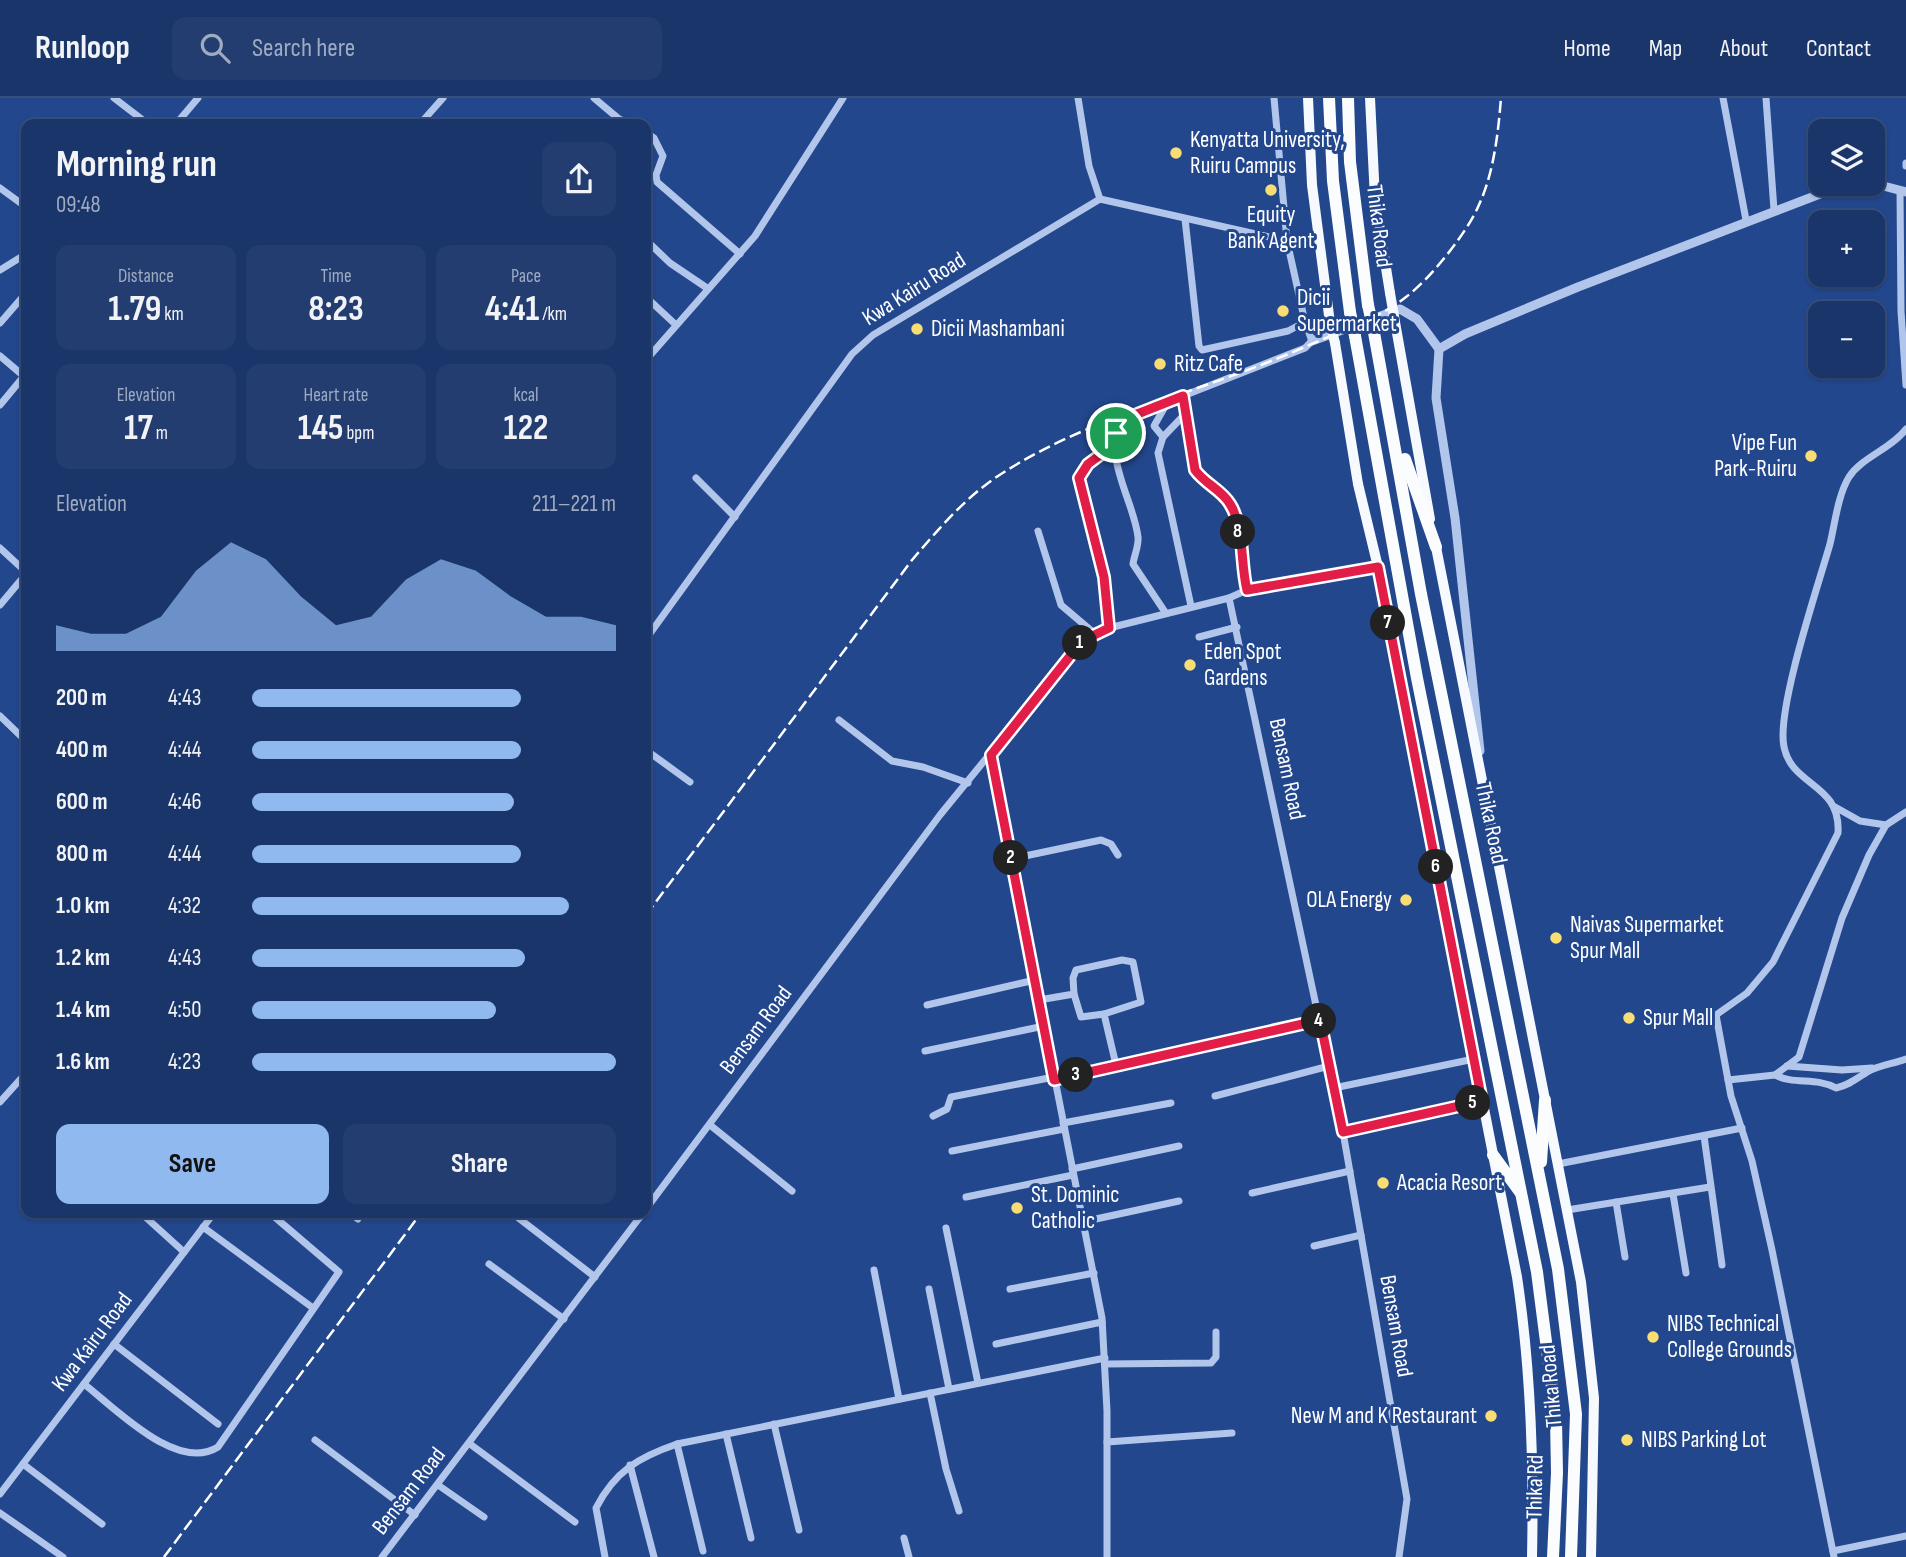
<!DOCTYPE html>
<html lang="en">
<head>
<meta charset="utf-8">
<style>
  :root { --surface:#1a356a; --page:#233d70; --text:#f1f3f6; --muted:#9fabc1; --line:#38507e; --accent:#90b9f0 }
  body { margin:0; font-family:"Sofia Sans Condensed",sans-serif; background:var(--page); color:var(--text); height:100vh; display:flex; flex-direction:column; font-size:26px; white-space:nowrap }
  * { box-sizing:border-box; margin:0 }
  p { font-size:23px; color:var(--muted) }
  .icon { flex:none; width:38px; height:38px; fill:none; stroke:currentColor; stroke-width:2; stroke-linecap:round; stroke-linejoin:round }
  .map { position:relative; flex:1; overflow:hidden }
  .panel { position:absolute; left:21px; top:21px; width:630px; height:1099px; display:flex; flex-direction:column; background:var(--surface); border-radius:14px; box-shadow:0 2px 5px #0004,0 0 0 2px var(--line) }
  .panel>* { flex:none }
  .buttons { position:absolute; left:1808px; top:21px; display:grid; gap:14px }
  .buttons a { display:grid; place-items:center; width:77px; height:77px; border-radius:14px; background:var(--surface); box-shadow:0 2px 5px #0004,0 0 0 2px var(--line); font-size:35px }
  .pin { position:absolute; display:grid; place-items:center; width:60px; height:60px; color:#fff; margin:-30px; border:4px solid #fff; border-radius:50%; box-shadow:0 2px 7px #0007 }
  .km { position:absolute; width:35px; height:35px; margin:-18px; border-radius:50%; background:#222; color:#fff; font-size:19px; line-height:35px; text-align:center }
  .round { display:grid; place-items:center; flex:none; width:74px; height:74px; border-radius:14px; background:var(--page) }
  .summary { display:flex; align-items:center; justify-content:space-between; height:119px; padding:0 35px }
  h1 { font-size:38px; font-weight:700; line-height:52px }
  .stats { display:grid; grid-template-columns:repeat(3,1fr); gap:10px; height:119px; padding:7px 35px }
  .stats div { display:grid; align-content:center; border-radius:14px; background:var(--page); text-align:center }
  .stats b { font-size:35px; font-weight:700 }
  .stats small { font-size:19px; font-weight:400 }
  .stats p { font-size:19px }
  .chart { height:196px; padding:14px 35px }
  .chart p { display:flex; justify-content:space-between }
  .chart svg { width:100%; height:126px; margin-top:7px; fill:var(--accent); opacity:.7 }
  .button { display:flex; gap:14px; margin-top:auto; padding:14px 35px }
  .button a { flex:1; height:80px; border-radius:14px; background:var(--accent); color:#111; font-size:28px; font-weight:700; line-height:80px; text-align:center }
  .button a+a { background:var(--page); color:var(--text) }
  ul { padding:0 35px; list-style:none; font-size:23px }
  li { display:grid; grid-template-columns:112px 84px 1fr; align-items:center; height:52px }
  li i { height:18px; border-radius:9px; background:var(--accent) }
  header { display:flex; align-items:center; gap:42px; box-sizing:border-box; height:98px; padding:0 35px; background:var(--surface); border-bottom:2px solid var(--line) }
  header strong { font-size:33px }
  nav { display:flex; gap:38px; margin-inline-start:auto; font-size:24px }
  .search { width:490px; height:63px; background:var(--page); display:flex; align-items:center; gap:18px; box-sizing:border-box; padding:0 24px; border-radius:14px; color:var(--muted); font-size:26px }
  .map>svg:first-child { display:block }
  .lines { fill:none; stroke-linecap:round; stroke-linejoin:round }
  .minor { stroke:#b2c6eb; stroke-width:7 }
  .tertiary { stroke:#b2c6eb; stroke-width:9 }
  .primary { stroke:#f6f9fe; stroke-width:10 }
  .trunk { stroke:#fafcfe; stroke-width:12 }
  .rail { stroke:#fff; stroke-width:2.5; stroke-dasharray:12 5; stroke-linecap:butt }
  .primary-bridge { stroke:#f6f9fe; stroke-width:10 }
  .trunk-bridge { stroke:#fafcfe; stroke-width:12 }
  .route-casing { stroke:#fff; stroke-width:14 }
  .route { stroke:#e11d48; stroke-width:9 }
  .poi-dot { fill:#f7dd74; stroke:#23478d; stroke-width:2.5 }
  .labels { text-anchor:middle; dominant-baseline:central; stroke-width:6; stroke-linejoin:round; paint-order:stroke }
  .poi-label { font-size:23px; fill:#fff; stroke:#23478d; text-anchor:start }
  .street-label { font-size:23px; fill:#fff; stroke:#23478d }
</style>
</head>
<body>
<header>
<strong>Runloop</strong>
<div class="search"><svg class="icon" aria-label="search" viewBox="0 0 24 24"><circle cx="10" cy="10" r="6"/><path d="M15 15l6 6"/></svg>Search here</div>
<nav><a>Home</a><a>Map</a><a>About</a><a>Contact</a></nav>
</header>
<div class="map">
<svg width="1906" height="1459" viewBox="0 0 1906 1459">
  <rect width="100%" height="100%" fill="#23478d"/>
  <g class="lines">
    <g class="minor">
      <path d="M114,0L148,26"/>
      <path d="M594,0L619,21L631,26"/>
      <path d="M1078,0L1089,68L1100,101"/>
      <path d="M1723,0L1746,122"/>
      <path d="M1766,0L1774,112"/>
      <path d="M176,26L198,0"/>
      <path d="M241,26H242"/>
      <path d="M420,26L443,0"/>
      <path d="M646,34L654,40L663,58L656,77L657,84L740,156"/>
      <path d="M1906,65V68"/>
      <path d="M0,90L26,109"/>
      <path d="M1900,92L1901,213L1906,287"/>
      <path d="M1185,121L1199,248L1202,252L1288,233L1305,224L1287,143L1274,0"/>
      <path d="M646,142L670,165L707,190"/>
      <path d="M0,172L26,156"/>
      <path d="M646,199L676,227"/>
      <path d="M0,225L26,195"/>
      <path d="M0,258L26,280"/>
      <path d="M646,262L755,138L843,0"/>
      <path d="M1183,298L1195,372C1205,386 1222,392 1230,406C1245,430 1240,465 1247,492L1229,500"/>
      <path d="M0,307L24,278"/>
      <path d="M1187,314L1163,339L1158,355L1191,508"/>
      <path d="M1163,339L1154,328L1167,305"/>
      <path d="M696,380L735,419"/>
      <path d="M1038,433L1061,507L1094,535"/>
      <path d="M0,450L26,474"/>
      <path d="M1247,492L1378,469"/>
      <path d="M0,507L26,476"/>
      <path d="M1165,514L1133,466C1134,458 1139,448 1138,439C1134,403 1101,357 1122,322L1305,250L1312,243L1305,224"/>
      <path d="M1109,530L1104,479L1078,380L1088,366L1115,346"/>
      <path d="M1199,539L1237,529"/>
      <path d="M646,541L852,256L873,237L1100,101L1287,143"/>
      <path d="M0,618L26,643"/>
      <path d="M839,622L892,663L923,669L968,685"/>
      <path d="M646,652L690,684"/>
      <path d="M991,657L1102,1220L1107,1313V1459"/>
      <path d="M1835,709L1860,723L1886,727"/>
      <path d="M1011,761L1101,742L1111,746L1118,757"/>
      <path d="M1074,896L1081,919L1104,916"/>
      <path d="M1039,902L1074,896L1073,880L1076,872L1122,862L1133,864L1141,904L1104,916L1116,967"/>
      <path d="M927,907L1035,882"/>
      <path d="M925,953L1044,928"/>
      <path d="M1787,968L1842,972L1872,970"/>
      <path d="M1775,977C1794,987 1816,979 1836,990C1849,987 1856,981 1867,974C1879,967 1893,966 1906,961"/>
      <path d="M1054,982L1320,922"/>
      <path d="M1728,982L1775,977L1799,959L1842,820L1869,757L1886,727L1906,714"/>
      <path d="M1334,990L1474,961"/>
      <path d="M1215,998L1329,968"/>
      <path d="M0,1004L26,975"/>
      <path d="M933,1018L947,1011L951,999L1054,979"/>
      <path d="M1063,1025L1171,1005"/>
      <path d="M710,1027L792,1093"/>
      <path d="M1343,1034L1482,1003"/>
      <path d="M1704,1038L1722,1167"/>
      <path d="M952,1053L1064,1031"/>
      <path d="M1558,1066L1742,1030"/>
      <path d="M1072,1071L1179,1048"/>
      <path d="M1252,1095L1350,1073"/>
      <path d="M1673,1096L1686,1175"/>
      <path d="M966,1099L1073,1077"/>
      <path d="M1616,1104L1625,1159"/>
      <path d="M646,1111L940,717L1082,543L1109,530L1229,500L1343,1034L1407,1401L1399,1459"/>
      <path d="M1567,1112L1710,1089"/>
      <path d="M141,1115L184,1154"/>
      <path d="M350,1115L358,1121"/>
      <path d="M512,1115L595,1179"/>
      <path d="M1082,1124L1179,1103"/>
      <path d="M203,1129L313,1210"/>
      <path d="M946,1130L978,1285"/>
      <path d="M1314,1148L1361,1137"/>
      <path d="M489,1166L564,1221"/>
      <path d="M874,1172L899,1301"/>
      <path d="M929,1191L949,1291"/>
      <path d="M1010,1191L1094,1175"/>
      <path d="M114,1246L218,1326"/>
      <path d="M996,1246L1102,1224"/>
      <path d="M1105,1266L1211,1265L1216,1259V1234"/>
      <path d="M84,1286C115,1310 177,1375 218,1349L339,1174L270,1115"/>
      <path d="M930,1295L946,1371L959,1413"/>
      <path d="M774,1326L799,1432"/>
      <path d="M726,1336L751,1440"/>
      <path d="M315,1342L415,1417"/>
      <path d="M1107,1344L1232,1335"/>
      <path d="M470,1346L575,1424"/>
      <path d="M677,1346L703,1453"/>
      <path d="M23,1366L102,1426"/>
      <path d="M630,1367L654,1459"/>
      <path d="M438,1387L484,1419"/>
      <path d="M0,1396L214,1115"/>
      <path d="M0,1415L63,1459"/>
      <path d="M904,1440L909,1459"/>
      <path d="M1833,1453L1906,1438"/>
      <path d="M382,1459L643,1115"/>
      <path d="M605,1459L596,1410C615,1373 639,1359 677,1346L1105,1260"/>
      <path d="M1834,1459L1772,1152L1752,1063L1731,998L1716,917L1747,895L1773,864L1838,735C1841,685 1792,689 1784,649C1776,612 1818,488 1830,446C1835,425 1838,397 1849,379C1862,359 1891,351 1906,331"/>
    </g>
    <g class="tertiary">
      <path d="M1872,85L1906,94"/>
      <path d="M1312,243L1400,211L1417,221L1439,251"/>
      <path d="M1480,653L1455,420L1436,300L1439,251L1465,236L1578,189L1846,86"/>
    </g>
    <g class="primary">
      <path d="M1308,0L1312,87L1330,225"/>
      <path d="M1370,0L1375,101L1390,195"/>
      <path d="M1395,224L1430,421"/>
      <path d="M1335,245L1358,386L1378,469L1517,1179C1531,1271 1534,1365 1532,1459"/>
      <path d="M1435,444L1581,1184L1594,1300L1591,1459"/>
    </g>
    <g class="trunk">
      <path d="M1329,0L1333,83L1350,214"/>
      <path d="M1348,0L1350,64L1368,207"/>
      <path d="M1373,229L1421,496L1558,1171L1576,1316L1571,1459"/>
      <path d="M1355,238L1417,580L1537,1174L1556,1321L1557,1375L1553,1459"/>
      <path d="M1405,361L1436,449"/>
      <path d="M1493,1057L1520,1094"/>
      <path d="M1541,1064L1545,1002"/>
    </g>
    <g class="rail">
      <path d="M646,817L912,462C937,433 963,402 995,380C1089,317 1204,294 1307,248C1339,234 1378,221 1406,199C1430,181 1466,136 1478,109C1494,75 1498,36 1501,0"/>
      <path d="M164,1459L421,1115"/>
    </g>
    <g class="primary-bridge">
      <path d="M1390,195L1395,224"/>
      <path d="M1330,225L1335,245"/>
    </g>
    <g class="trunk-bridge">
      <path d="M1368,207L1373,229"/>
      <path d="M1350,214L1355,238"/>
    </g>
  </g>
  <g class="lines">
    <defs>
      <path id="route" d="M1183,298L1195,372C1205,386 1222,392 1230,406C1245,430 1240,465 1247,492L1378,469L1482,1003L1343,1034L1320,922L1054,982L991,657L1082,543L1109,530L1104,479L1079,380L1088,366L1115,346L1122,322Z"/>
    </defs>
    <use href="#route" class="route-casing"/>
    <use href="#route" class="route"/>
  </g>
  <g class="poi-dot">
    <circle cx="1176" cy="55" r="7"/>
    <circle cx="1271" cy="92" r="7"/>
    <circle cx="1283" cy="213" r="7"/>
    <circle cx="917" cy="231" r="7"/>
    <circle cx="1160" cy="266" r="7"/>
    <circle cx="1811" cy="358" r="7"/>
    <circle cx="1190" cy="567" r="7"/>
    <circle cx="1406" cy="802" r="7"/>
    <circle cx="1556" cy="840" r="7"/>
    <circle cx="1629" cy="920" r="7"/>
    <circle cx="1383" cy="1085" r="7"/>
    <circle cx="1017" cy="1110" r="7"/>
    <circle cx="1653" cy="1239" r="7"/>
    <circle cx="1491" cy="1318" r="7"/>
    <circle cx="1627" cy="1342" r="7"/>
  </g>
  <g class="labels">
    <g class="poi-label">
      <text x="1190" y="42">Kenyatta University,<tspan x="1190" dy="26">Ruiru Campus</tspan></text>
      <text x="1271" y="117" text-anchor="middle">Equity<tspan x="1271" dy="26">Bank Agent</tspan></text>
      <text x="1297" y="200">Dicii<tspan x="1297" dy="26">Supermarket</tspan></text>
      <text x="931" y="231">Dicii Mashambani</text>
      <text x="1174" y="266">Ritz Cafe</text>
      <text x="1797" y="345" text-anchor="end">Vipe Fun<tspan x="1797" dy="26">Park-Ruiru</tspan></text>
      <text x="1204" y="554">Eden Spot<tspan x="1204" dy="26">Gardens</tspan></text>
      <text x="1392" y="802" text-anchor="end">OLA Energy</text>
      <text x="1570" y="827">Naivas Supermarket<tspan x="1570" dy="26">Spur Mall</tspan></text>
      <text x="1643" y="920">Spur Mall</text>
      <text x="1397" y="1085">Acacia Resort</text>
      <text x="1031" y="1097">St. Dominic<tspan x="1031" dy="26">Catholic</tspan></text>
      <text x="1667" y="1226">NIBS Technical<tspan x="1667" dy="26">College Grounds</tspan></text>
      <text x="1477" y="1318" text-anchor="end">New M and K Restaurant</text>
      <text x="1641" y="1342">NIBS Parking Lot</text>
    </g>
    <g class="street-label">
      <text transform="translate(1379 128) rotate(83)">Thika Road</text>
      <text transform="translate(914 191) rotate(-32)">Kwa Kairu Road</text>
      <text transform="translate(1287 671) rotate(78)">Bensam Road</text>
      <text transform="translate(1491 725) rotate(78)">Thika Road</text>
      <text transform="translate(756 932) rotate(-53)">Bensam Road</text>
      <text transform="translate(1396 1228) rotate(80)">Bensam Road</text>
      <text transform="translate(92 1244) rotate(-53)">Kwa Kairu Road</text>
      <text transform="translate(1551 1288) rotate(-95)">Thika Road</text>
      <text transform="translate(1535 1389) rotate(-89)">Thika Rd</text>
      <text transform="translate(409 1393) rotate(-52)">Bensam Road</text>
    </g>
  </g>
</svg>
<div class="buttons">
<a><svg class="icon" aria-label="layers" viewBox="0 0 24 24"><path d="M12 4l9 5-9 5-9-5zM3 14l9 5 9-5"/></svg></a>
<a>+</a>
<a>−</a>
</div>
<div class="pin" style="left:1116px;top:335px;background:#1e9e55"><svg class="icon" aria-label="arrive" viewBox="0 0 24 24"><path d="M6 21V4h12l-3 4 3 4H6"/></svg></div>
<b class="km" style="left:1080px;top:545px">1</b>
<b class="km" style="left:1011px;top:760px">2</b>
<b class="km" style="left:1076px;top:977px">3</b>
<b class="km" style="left:1319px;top:923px">4</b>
<b class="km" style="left:1473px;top:1005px">5</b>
<b class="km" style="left:1436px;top:769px">6</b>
<b class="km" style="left:1388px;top:525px">7</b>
<b class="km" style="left:1238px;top:434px">8</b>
<section class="panel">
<div class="summary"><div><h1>Morning run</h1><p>09:48</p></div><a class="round"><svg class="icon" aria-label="share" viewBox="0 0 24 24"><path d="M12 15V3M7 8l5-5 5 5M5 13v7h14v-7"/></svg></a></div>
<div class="stats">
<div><p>Distance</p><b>1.79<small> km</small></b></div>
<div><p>Time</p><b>8:23</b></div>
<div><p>Pace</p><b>4:41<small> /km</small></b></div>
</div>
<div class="stats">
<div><p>Elevation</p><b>17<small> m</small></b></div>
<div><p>Heart rate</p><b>145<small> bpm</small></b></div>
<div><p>kcal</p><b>122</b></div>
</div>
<div class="chart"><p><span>Elevation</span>211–221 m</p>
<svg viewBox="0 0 160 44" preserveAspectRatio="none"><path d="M0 44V35L10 38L20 38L30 32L40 16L50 6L60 12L70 25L80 35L90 32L100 19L110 12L120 16L130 25L140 32L150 32L160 35V44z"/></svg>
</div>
<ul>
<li><b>200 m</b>4:43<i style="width:74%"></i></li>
<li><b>400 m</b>4:44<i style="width:74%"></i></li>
<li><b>600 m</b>4:46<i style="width:72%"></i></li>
<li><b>800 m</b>4:44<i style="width:74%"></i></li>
<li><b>1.0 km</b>4:32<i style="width:87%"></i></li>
<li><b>1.2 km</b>4:43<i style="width:75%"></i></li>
<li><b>1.4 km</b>4:50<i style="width:67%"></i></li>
<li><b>1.6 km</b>4:23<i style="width:100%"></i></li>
</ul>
<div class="button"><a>Save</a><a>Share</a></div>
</section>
</div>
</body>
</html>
